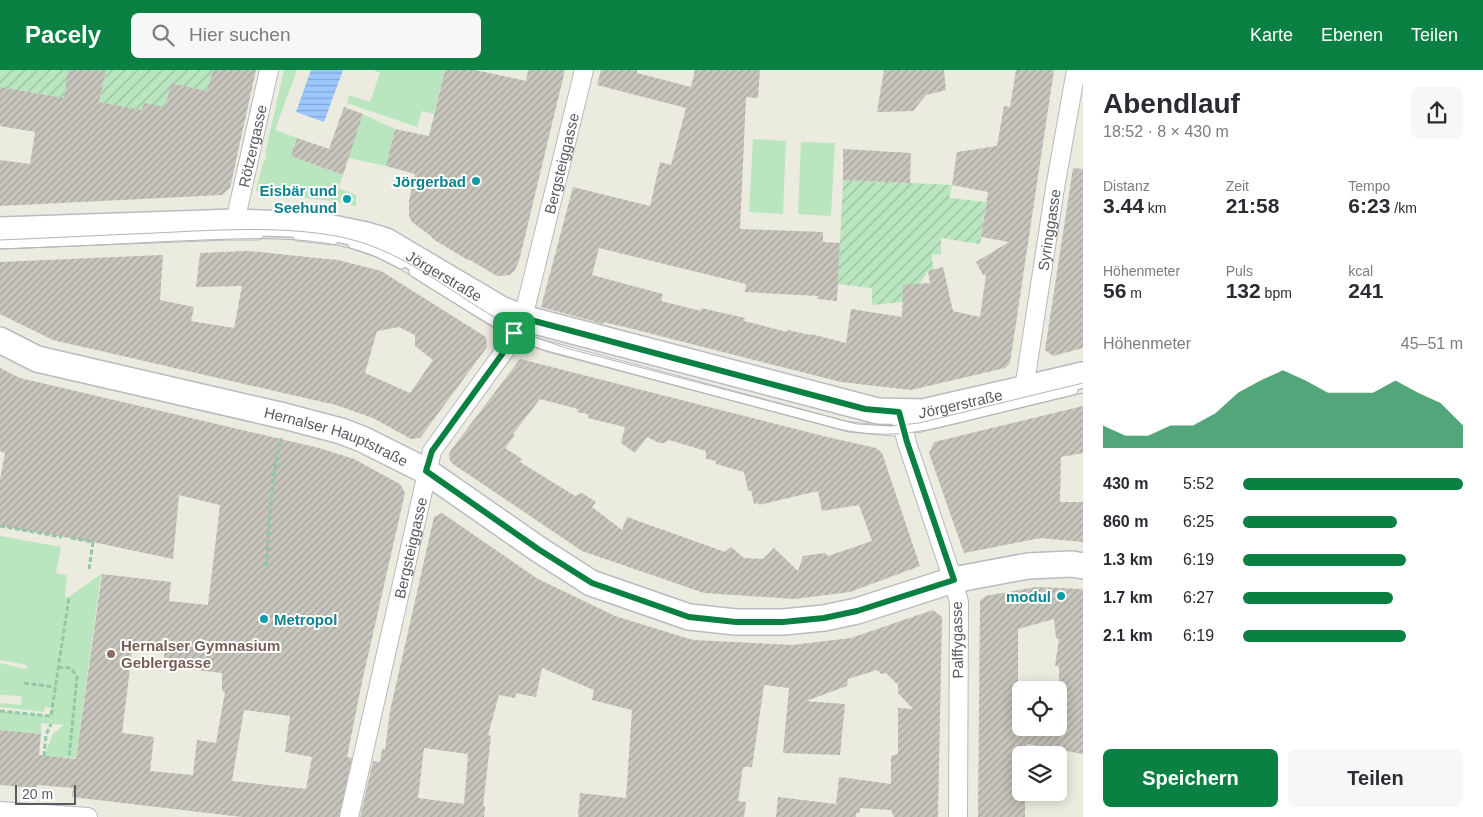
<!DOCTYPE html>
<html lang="de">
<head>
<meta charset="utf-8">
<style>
  :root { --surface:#fff; --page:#f7f7f7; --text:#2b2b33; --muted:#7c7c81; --accent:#0b8043 }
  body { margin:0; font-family:Helvetica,sans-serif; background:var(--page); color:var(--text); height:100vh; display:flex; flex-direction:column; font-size:19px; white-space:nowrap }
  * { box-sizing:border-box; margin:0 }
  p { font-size:16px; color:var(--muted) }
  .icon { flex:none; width:28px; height:28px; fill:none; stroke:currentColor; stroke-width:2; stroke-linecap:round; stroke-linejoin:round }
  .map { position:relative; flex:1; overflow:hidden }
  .panel { display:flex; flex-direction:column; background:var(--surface); width:400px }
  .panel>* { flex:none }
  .controls { position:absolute; left:1012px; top:611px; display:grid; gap:10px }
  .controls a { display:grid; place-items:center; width:55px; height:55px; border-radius:8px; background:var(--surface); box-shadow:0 2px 12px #0003; font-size:25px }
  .scale { position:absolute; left:15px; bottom:12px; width:61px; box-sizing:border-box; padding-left:5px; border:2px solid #585b61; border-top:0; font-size:14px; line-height:18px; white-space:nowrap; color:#585b61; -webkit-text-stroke:4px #fff; paint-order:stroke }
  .pin { position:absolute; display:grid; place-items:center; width:42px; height:42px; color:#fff; margin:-21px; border-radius:10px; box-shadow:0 2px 8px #0006 }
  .round { display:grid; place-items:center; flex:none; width:52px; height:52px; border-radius:8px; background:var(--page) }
  .headline { display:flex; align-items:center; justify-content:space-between; height:85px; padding:0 20px }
  h1 { font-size:28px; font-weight:600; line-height:38px }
  .metrics { display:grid; grid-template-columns:repeat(3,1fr); gap:8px; height:85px; padding:5px 20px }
  .metrics div { display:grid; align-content:center }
  .metrics b { font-size:21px; font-weight:600 }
  .metrics small { font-size:14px; font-weight:400 }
  .metrics p { font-size:14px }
  .chart { height:140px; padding:10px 20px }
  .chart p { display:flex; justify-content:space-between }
  .chart svg { width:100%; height:90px; margin-top:5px; fill:var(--accent); opacity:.7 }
  .cta { display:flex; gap:10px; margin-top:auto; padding:10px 20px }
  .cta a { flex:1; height:58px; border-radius:8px; background:var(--accent); color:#fff; font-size:20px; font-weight:600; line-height:58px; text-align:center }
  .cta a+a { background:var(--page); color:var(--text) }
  ul { padding:0 20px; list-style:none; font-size:16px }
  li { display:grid; grid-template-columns:80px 60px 1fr; align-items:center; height:38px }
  li i { height:12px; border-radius:6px; background:var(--accent) }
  header { display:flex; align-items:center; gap:30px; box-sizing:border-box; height:70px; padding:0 25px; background:var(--accent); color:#fff }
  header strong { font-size:24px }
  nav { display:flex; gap:28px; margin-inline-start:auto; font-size:18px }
  .search { width:350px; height:45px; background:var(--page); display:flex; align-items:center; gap:12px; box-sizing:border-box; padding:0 18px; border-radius:8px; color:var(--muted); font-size:19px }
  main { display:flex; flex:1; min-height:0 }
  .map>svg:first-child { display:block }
  .grass { fill:#bae6bf }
  .garden { fill:url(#garden-furrows) }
  .water { fill:url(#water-rules) }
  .building { fill:url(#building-hatch); fill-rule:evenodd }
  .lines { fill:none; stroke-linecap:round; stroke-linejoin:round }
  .service-casing { stroke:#b7b9bf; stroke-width:11 }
  .minor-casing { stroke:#b7b9bf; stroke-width:20 }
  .secondary-casing { stroke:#b8bbc2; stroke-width:28 }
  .path { stroke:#92c6a8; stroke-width:3; stroke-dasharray:5 2.5; stroke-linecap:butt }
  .service { stroke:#fff; stroke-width:9 }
  .minor { stroke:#fff; stroke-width:18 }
  .secondary { stroke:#fff; stroke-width:25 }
  .tram { stroke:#b3b4b4; stroke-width:1 }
  .route-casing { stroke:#fff; stroke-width:10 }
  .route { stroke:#0b8043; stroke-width:6 }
  .culture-dot { fill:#0f9aa8; stroke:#fff; stroke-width:2 }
  .education-dot { fill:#8d6e63; stroke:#fff; stroke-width:2 }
  .labels { text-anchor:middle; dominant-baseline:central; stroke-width:4; stroke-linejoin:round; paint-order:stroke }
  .street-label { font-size:15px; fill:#585b61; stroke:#fff }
  .culture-label { font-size:15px; font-weight:bold; fill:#0d838f; stroke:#fff; text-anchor:end }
  .education-label { font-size:15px; font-weight:bold; fill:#785e54; stroke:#fff; text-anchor:start }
</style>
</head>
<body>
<header>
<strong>Pacely</strong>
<div class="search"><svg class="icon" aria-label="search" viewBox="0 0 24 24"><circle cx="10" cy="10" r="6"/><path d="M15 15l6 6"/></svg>Hier suchen</div>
<nav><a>Karte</a><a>Ebenen</a><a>Teilen</a></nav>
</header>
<main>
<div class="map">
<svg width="1083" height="747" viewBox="0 0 1083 747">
  <defs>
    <pattern id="garden-furrows" width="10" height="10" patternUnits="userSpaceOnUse" patternTransform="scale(1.25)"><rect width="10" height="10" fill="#bae6bf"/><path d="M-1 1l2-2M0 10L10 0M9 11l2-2" fill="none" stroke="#9abd9f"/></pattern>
    <pattern id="water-rules" width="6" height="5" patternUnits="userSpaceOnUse" patternTransform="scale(1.25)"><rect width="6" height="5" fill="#9cc7ff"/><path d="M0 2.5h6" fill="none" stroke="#82a5d2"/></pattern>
    <pattern id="building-hatch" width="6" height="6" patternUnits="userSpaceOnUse" patternTransform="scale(1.25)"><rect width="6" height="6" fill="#c7c5bc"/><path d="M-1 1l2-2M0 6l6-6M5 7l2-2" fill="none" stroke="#a4a39c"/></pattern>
  </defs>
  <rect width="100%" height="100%" fill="#ecebdf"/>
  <g class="grass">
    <path d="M284,0H297L275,60L297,68L291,86L343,105L338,118L356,125V136L334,131L259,123L256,120L263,93L267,87L265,84Z"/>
    <path d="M373,0H445L434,44L422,41L417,57L347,33L349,25L370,32L380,3Z"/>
    <path d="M363,44L395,59L386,96L348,88Z"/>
    <path d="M753,69L786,71L783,144L749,142Z"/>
    <path d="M801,72L835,73L831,146L798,144Z"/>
    <path d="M0,466L61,477L56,503L67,505L65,527H69L101,504L76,688L44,686L53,664L64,655L41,653V664L0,660V641L50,646L52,638L45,637L44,642L0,637V633L21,635L22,626L0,625V593L26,599L27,595L0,590Z"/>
  </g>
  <g class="garden">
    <path d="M0,0H69L64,28L0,17Z"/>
    <path d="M106,0H213L212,3L216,4L212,22L171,13L165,37L142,40L99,32Z"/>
    <path d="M843,110L952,115L949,128L986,132L980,174L941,168V184L932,185L933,200L928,201L920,214L903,232L872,235V218L838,214Z"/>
  </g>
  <path class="water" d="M311,0H343L324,52L296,42Z"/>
  <g class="building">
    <path d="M68,0H106L99,32L142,40L144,33L165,37L171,13L207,21L213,0H256L230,118L222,125L0,136V90L30,94L35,62L0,56V17L64,28Z"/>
    <path d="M445,0H475L526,11L528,0H565L519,191L515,200L510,205L497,206L470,190L466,189L433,169L431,166L412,152L409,146V131L415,104L386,96L395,59L429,66Z"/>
    <path d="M601,0H637V3L691,17L695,0H760L758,28L746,27L740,159L823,162V172L840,173L837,231L817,229L818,226L745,222L746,214L599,178L592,205L663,224L661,231L701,241V238L745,248L744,251L787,262L788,260L810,265L811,264L846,273L851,239L902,247L903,215L930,213L928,201L943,197L953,241L980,247L986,205H983L976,192L1009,172L981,167L988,122L952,115L957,82L997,76L1004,36L1010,37L1016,0H1054L1010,293L1005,298L911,320L841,312L625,257L603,252V254L541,237L573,117L650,136L660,92L671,95L686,38L597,15Z"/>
    <path d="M884,0H944L946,20L926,25L913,41L877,42Z"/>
    <path d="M344,37L363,44L343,105L291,86L297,68L329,79Z"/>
    <path d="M843,79L911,83L910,113L843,110Z"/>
    <path d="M1073,98L1083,99V278L1053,286L1045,280Z"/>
    <path d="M248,181L338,190L381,201L486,267L487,277L420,368L411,369L373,348L336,335L53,270L0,244V192L163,185L160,230L194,237L191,251L234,258L242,216L196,217L200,183ZM399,257L415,265V276L433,290L410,323L365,303L377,261Z"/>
    <path d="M520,289L823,366L876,378L882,383L920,496L850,522L794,529L704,523L582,481L453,394L450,391L449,384L451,380ZM540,329L578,339L577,342L588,344V348L625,357L621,373L635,383L647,367L659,373H664L669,370L706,381V389L716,391V394L744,402L748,421L751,420L754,434L759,433V435L818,421L822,441L859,435L872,471L828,486L825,483L803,486L798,501L774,478L763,489L744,488L731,477L725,482L627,447L622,460L592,437L596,432L582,423L575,426L520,392L522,389L505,378L515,365L513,364Z"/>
    <path d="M0,298L20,308L319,378L354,389L400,414L405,423L362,612L347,687L352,688L339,747H242L72,727L73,718L37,715V718L0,715V660L41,664L39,685L76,689L102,504L171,512L169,531L208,535L220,435L179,425L173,489L93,472L0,456V410L5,383L0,381ZM133,574L165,577L163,596L222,603V621L225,622L216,673L197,670L193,705L150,701L154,667L122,663ZM244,640L290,646L285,682L312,687L306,719L232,711Z"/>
    <path d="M1083,336V383L1061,387L1060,432H1083V472L1041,468L964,483L929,383L934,372Z"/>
    <path d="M442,443L538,509L615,546L693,570L792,575L851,568L933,540L942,547L938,747H894L891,740L860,738V743H856V747H776L778,727L836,734L839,707L891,714V686L898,684V638L913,639L898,623V615L886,603L881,604L877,600L848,609L847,616L806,631L845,634L840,685L783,683L789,618L764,615L752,697H743L738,731L746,732L744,747H578L580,723L626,728L632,640L592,630L594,620L542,598L536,627L516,623L515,628L499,625L488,665L491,666L483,736H485L484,747H360L373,691L380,692L382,679L385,680L390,641L434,447ZM424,678L468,684L464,734L418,728Z"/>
    <path d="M1036,517L1083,519V684L1027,674L1026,685H1021V722H1025V747H978L980,531L985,526ZM1054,549L1056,568L1059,569L1055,596H1059V658H1021L1022,616H1018V559Z"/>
  </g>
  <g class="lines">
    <defs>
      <g id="service">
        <path d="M298,166L333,170"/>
        <path d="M0,174L229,165H258"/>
        <path d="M353,174L377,182L401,194"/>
        <path d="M414,202L494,252L533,272L849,357L893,361L921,357L1073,320"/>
      </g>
      <g id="minor">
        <path id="s1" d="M235,152L269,0"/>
        <path id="s2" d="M1024,319L1055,118L1076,0"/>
        <path d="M899,342L907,373L953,510L959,532L958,747"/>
        <path d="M0,741L88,747"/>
        <path id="s3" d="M349,747L432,381L508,276L523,248L584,0"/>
      </g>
      <g id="secondary">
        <path id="s4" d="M0,160L235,152L318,155L366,165L386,171L501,239L523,248L878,341L923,342L1083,305"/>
        <path id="s5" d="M0,270L37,289L284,346L341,361L362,369L426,401L538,479L591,513L689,547L736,552H783L824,548L857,541L953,510L1028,496L1072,494L1083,496"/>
      </g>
    </defs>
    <use href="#service" class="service-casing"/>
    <use href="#minor" class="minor-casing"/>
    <use href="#secondary" class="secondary-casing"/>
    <g class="path">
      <path d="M0,456L62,467"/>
      <path d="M71,468L93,472L89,499"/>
      <path d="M266,496L273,407L281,368"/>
      <path d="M58,597L71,598L77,607L69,688"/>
      <path d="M24,613L55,617"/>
      <path d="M0,641L51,646L69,527"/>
      <path d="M44,686L46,665L51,654"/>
    </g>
    <use href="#service" class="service"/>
    <use href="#minor" class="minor"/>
    <use href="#secondary" class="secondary"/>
    <g class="tram">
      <path d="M0,170C52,168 103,165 155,163C218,160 310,153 369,175C422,194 466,234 516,259C532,267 549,272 566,278L857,354L890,356L919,353L1083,313"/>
      <path d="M0,179C59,177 118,174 178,171C238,169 312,163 369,184C393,193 414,208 435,221C472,244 507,267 548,282L839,359C893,371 931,360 983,347C1016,339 1049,331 1083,323"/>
    </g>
  </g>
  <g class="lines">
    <defs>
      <path id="route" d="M523,248L865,339L899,342L907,372L954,510L857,541L824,548L783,552H736L689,547L592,513L538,479L426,401L432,381L508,276Z"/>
    </defs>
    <use href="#route" class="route-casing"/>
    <use href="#route" class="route"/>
  </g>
  <g class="culture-dot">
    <circle cx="476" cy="111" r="5"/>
    <circle cx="347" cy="129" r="5"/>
    <circle cx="1061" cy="526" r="5"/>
    <circle cx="264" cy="549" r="5"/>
  </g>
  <circle class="education-dot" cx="111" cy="584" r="5"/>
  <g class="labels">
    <g class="street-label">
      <text stroke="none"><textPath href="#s1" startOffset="78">Rötzergasse</textPath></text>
      <text stroke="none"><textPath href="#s3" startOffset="696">Bergsteiggasse</textPath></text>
      <text stroke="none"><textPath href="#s2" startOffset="161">Syringgasse</textPath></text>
      <text stroke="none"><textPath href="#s4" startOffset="456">Jörgerstraße</textPath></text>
      <text stroke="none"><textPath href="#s4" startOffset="996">Jörgerstraße</textPath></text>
      <text stroke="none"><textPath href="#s5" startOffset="351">Hernalser Hauptstraße</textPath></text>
      <text stroke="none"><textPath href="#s3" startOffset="276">Bergsteiggasse</textPath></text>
      <text transform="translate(957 570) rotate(-91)">Palffygasse</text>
    </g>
    <g class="culture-label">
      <text x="466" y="111">Jörgerbad</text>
      <text x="337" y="120">Eisbär und<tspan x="337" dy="17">Seehund</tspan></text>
      <text x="1051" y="526">modul</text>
      <text x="274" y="549" text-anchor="start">Metropol</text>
    </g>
    <g class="education-label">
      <text x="121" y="575">Hernalser Gymnasium<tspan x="121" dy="17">Geblergasse</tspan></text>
    </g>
  </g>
</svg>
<div class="controls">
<a><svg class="icon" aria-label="locate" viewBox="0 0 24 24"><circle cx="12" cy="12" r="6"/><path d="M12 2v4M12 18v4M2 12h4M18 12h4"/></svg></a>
<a><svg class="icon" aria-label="layers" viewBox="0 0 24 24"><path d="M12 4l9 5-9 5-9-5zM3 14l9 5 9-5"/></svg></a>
</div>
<div class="scale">20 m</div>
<div class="pin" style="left:514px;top:263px;background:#1e9e55"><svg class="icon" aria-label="arrive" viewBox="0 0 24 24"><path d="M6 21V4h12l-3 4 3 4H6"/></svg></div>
</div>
<section class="panel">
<div class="headline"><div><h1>Abendlauf</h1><p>18:52 · 8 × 430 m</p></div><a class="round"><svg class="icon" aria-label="share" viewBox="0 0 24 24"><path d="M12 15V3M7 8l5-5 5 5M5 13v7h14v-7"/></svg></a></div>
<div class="metrics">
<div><p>Distanz</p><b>3.44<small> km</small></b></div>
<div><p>Zeit</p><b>21:58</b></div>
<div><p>Tempo</p><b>6:23<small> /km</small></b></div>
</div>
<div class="metrics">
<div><p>Höhenmeter</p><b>56<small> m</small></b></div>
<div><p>Puls</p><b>132<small> bpm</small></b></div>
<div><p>kcal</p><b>241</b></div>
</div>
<div class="chart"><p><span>Höhenmeter</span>45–51 m</p>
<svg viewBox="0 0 160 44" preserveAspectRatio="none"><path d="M0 44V33L10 38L20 38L30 33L40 33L50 27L60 17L70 11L80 6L90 11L100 17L110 17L120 17L130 11L140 17L150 22L160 33V44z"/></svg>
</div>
<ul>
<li><b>430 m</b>5:52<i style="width:100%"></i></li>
<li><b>860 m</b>6:25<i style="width:70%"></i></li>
<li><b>1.3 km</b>6:19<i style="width:74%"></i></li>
<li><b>1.7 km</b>6:27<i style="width:68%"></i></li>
<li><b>2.1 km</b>6:19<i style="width:74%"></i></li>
</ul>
<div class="cta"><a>Speichern</a><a>Teilen</a></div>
</section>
</main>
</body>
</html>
